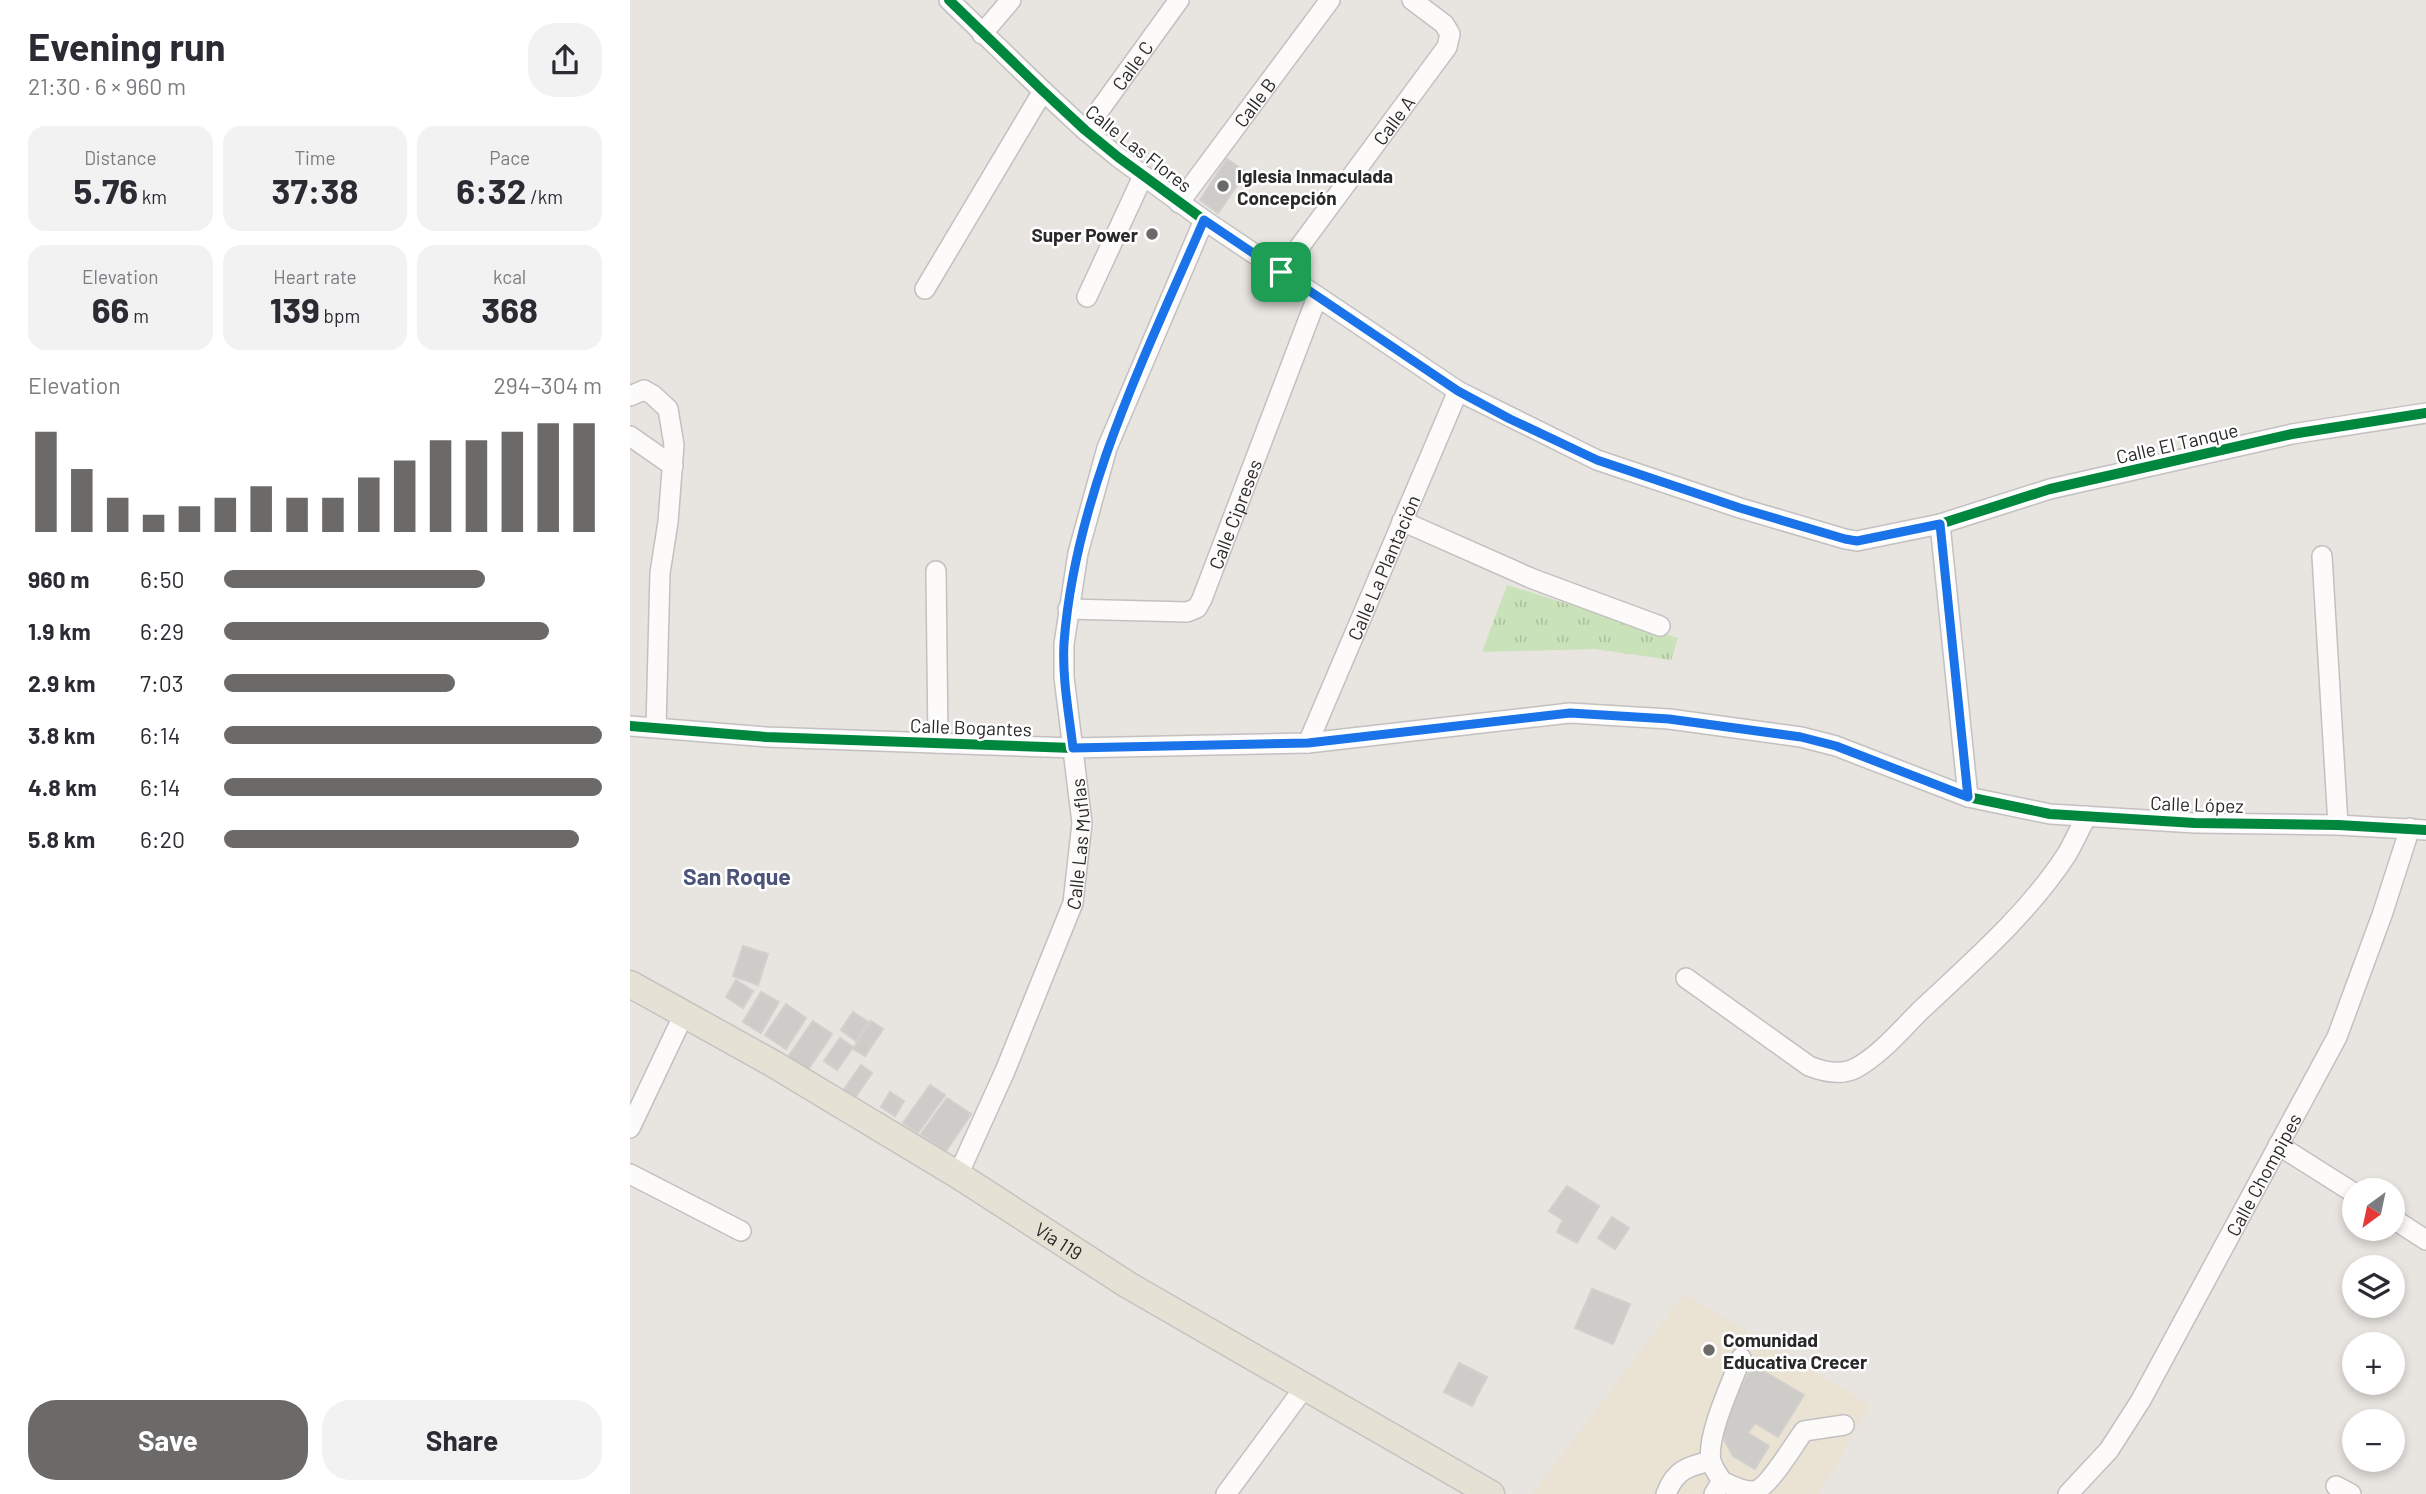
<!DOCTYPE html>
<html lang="en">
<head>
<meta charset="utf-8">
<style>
  :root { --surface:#fff; --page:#f2f2f3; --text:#2b2b33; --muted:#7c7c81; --accent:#6c6a69 }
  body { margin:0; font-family:Barlow,sans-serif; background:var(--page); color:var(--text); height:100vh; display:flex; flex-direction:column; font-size:26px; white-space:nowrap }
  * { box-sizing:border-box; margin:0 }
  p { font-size:23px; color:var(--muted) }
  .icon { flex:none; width:38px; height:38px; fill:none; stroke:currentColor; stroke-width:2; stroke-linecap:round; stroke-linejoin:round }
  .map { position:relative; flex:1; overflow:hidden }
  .side { display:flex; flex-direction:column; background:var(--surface); width:630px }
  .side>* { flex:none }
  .needle { width:46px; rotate:213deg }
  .fabs { position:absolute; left:1712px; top:1178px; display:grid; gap:14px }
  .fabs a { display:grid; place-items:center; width:63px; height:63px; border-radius:50%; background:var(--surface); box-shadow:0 4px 10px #0003; font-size:35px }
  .pin { position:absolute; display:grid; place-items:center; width:60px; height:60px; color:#fff; margin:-30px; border-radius:14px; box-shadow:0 4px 10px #0006 }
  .round { display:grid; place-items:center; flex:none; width:74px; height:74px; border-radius:28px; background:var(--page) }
  .summary { display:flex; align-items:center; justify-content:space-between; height:119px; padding:0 28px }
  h1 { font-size:38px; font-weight:700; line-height:52px }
  .figures { display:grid; grid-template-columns:repeat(3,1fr); gap:10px; height:119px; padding:7px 28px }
  .figures div { display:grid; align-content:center; border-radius:18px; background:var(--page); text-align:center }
  .figures b { font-size:35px; font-weight:700 }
  .figures small { font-size:19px; font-weight:400 }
  .figures p { font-size:19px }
  .chart { height:196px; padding:14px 28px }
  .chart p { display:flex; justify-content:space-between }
  .chart svg { width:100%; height:126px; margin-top:7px; stroke:var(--accent); stroke-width:6 }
  .action { display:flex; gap:14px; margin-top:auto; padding:14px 28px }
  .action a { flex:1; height:80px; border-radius:28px; background:var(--accent); color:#fff; font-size:28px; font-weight:700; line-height:80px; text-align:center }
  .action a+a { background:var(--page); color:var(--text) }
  ul { padding:0 28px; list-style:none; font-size:23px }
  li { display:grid; grid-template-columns:112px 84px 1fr; align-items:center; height:52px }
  li i { height:18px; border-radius:9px; background:var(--accent) }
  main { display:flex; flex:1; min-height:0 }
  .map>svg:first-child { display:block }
  .education { fill:#eae3d4 }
  .park { fill:url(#park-tufts) }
  .building { fill:#ceccc9; stroke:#d2cfcc; stroke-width:2 }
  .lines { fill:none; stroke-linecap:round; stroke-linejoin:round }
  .minor-casing { stroke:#c2c0c1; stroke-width:22 }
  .major-casing { stroke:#c4c3c1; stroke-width:29 }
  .minor { stroke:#fcfbfa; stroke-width:19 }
  .major { stroke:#e5e1d4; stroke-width:26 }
  .cycleway-casing { stroke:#fff; stroke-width:15 }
  .cycleway { stroke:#00873e; stroke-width:10 }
  .route-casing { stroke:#fff; stroke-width:14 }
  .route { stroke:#1a73e8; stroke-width:9 }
  .poi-dot { fill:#6c6a69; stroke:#fff; stroke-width:2.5 }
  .labels { text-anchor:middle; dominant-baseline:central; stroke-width:5; stroke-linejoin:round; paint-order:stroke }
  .street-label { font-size:19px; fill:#292929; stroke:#fff }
  .poi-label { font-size:19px; font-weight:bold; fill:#292929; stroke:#fff; text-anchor:start }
  .quarter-label { font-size:23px; font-weight:bold; fill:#4c5478; stroke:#fff }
</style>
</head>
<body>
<main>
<section class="side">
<div class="summary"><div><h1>Evening run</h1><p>21:30 · 6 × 960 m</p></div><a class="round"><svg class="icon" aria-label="share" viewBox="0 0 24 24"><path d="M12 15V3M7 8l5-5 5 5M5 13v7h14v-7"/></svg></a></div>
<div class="figures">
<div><p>Distance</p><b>5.76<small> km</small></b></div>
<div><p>Time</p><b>37:38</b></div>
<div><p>Pace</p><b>6:32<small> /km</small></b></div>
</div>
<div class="figures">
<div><p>Elevation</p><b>66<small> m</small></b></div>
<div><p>Heart rate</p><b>139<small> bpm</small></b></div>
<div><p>kcal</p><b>368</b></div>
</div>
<div class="chart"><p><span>Elevation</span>294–304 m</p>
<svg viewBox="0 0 160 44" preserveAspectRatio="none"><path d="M5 44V9M15 44V22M25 44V32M35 44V38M45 44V35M55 44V32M65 44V28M75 44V32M85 44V32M95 44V25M105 44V19M115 44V12M125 44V12M135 44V9M145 44V6M155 44V6"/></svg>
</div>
<ul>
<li><b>960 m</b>6:50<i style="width:69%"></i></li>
<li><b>1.9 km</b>6:29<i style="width:86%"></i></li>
<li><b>2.9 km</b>7:03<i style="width:61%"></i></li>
<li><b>3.8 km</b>6:14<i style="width:100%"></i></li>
<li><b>4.8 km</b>6:14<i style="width:100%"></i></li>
<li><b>5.8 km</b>6:20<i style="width:94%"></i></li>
</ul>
<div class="action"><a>Save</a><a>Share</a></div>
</section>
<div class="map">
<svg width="1796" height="1494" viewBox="0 0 1796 1494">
  <defs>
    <pattern id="park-tufts" width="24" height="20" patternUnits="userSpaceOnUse" patternTransform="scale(1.75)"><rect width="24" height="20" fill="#cae2ba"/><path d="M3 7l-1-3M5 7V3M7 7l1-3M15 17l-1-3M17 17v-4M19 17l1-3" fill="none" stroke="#aec2a0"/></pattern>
  </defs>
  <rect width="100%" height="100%" fill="#e8e4e0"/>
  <path class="education" d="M1054,1294L1240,1405L1189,1494H902Z"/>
  <path class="park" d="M877,585L1048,638L1041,660L964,649L852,652Z"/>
  <g class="building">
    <path d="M597,159L616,172L588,213L570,200Z"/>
    <path d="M113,946L138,954L128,985L103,976Z"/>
    <path d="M106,980L123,991L113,1008L96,997Z"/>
    <path d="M131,992L149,1002L131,1033L113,1022Z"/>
    <path d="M156,1004L176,1018L156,1049L135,1035Z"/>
    <path d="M223,1012L238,1022L226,1041L211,1030Z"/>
    <path d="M183,1021L202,1034L177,1071L158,1057Z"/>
    <path d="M241,1021L253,1029L235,1056L223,1049Z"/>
    <path d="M210,1038L223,1047L207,1070L194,1061Z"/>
    <path d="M231,1065L242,1073L224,1099L213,1091Z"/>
    <path d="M300,1085L315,1095L288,1133L273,1123Z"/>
    <path d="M260,1092L274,1101L265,1116L251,1107Z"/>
    <path d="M317,1098L341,1114L316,1151L291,1134Z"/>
    <path d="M937,1186L969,1206L947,1243L927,1232L933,1220L919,1211Z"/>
    <path d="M982,1217L999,1228L985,1249L968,1238Z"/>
    <path d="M962,1289L1000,1304L983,1344L945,1328Z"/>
    <path d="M829,1363L857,1377L842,1406L814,1392Z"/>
    <path d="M1123,1365L1174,1395L1148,1437L1125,1423L1118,1433L1139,1446L1125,1469L1103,1456L1095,1441L1090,1424Z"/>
  </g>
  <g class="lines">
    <defs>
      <g id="minor">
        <path d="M319,0L413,91L455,130L488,157L574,220L828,391L967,460L1110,508L1215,539L1227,541L1310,524L1420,489L1662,434L1796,413"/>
        <path d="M352,34L381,0"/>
        <path id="s1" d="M455,130L549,0"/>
        <path id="s2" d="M549,203L700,0"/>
        <path id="s3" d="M651,272L817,47L820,34L814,24L782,0"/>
        <path d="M295,289L413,91"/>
        <path d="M457,297L513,176"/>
        <path d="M0,396L14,390L23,395L38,409L44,445L38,522L30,573L26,727"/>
        <path d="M0,436L43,466"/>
        <path d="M772,521L903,579L1030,626"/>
        <path d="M1310,524L1338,797"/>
        <path d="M1692,556L1708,825"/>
        <path d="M306,571L308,743"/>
        <path id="s4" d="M438,609L557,612L567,608L572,599L687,297"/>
        <path d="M0,726L136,737L443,748L678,743L940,713L1039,719L1171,737L1206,746L1338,797L1420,814L1565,823L1708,825L1796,830"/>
        <path id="s5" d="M678,743L828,391"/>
        <path d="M1056,978L1179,1066C1194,1072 1211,1076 1226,1068C1250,1055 1271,1030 1290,1011C1342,962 1398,914 1437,854C1444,842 1450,828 1457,816"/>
        <path d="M0,1128L55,1012"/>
        <path d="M1648,1145L1724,1193"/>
        <path d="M0,1174L111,1231"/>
        <path id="s6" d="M328,1175L375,1071L443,903L452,823L434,677V644L448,553L477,448L574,220"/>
        <path d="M1762,1218L1796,1240"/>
        <path d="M1092,1481C1102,1486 1113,1492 1124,1491C1138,1489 1164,1444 1174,1431L1214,1425"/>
        <path d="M1706,1486L1721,1494"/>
        <path d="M596,1494L674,1388"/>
        <path d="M1036,1494C1045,1470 1058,1466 1081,1461"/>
        <path d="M1084,1494L1092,1481C1088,1475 1083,1468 1081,1461C1076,1436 1102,1382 1111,1358"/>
        <path id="s7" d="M1438,1494L1479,1450L1511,1400L1707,1037L1752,915L1780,828"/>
      </g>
      <g id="major">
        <path id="s8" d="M0,984L142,1063L328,1175L498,1285L861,1494"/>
      </g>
    </defs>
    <use href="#minor" class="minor-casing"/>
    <use href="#major" class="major-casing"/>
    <use href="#minor" class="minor"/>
    <use href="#major" class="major"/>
    <defs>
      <g id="cycleway">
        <path d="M319,0L413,91L455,130L488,157L574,220L828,391L967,460L1110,508L1215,539L1227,541L1310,524L1420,489L1662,434L1796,413"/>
        <path d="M0,726L136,737L443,748L678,743L940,713L1039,719L1171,737L1206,746L1338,797L1420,814L1565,823L1708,825L1796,830"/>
      </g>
    </defs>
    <use href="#cycleway" class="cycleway-casing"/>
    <use href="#cycleway" class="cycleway"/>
  </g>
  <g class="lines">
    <defs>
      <path id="route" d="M574,220L828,391L880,419L967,460L1110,508L1215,539L1227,541L1310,524L1338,797L1206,746L1171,737L1039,719L940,713L678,743L443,748C439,714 432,678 434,643C445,495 516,354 574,220Z"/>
    </defs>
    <use href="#route" class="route-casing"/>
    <use href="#route" class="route"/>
  </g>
  <g class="poi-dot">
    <circle cx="593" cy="186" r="7"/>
    <circle cx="522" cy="234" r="7"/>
    <circle cx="1079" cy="1350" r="7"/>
  </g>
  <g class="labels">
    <g class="street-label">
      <text stroke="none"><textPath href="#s1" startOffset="80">Calle C</textPath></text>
      <text stroke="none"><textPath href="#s2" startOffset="126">Calle B</textPath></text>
      <text stroke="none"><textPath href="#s3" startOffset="189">Calle A</textPath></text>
      <text transform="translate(509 148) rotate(38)">Calle Las Flores</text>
      <text transform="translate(1547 443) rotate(-13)">Calle El Tanque</text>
      <text stroke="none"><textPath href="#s4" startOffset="231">Calle Cipreses</textPath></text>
      <text stroke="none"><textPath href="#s5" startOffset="191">Calle La Plantación</textPath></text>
      <text transform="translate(341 727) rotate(2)">Calle Bogantes</text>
      <text transform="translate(1567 804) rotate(2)">Calle López</text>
      <text stroke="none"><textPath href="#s6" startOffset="355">Calle Las Muflas</textPath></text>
      <text stroke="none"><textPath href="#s7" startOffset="376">Calle Chompipes</textPath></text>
      <text stroke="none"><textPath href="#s8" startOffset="500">Vía 119</textPath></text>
    </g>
    <g class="poi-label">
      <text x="607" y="175">Iglesia Inmaculada<tspan x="607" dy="22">Concepción</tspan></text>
      <text x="508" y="234" text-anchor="end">Super Power</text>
      <text x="1093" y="1339">Comunidad<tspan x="1093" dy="22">Educativa Crecer</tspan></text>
    </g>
    <g class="quarter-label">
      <text x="107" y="876">San Roque</text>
    </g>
  </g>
</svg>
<div class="fabs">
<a><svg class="needle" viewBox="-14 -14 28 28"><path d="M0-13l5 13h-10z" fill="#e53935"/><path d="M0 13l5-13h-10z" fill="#7c7c81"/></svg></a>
<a><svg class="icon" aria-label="layers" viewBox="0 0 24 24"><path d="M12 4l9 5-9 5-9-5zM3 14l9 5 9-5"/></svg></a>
<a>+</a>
<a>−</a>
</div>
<div class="pin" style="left:651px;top:272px;background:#1e9e55"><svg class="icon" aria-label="arrive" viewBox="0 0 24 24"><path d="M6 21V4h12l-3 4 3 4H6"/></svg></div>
</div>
</main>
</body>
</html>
